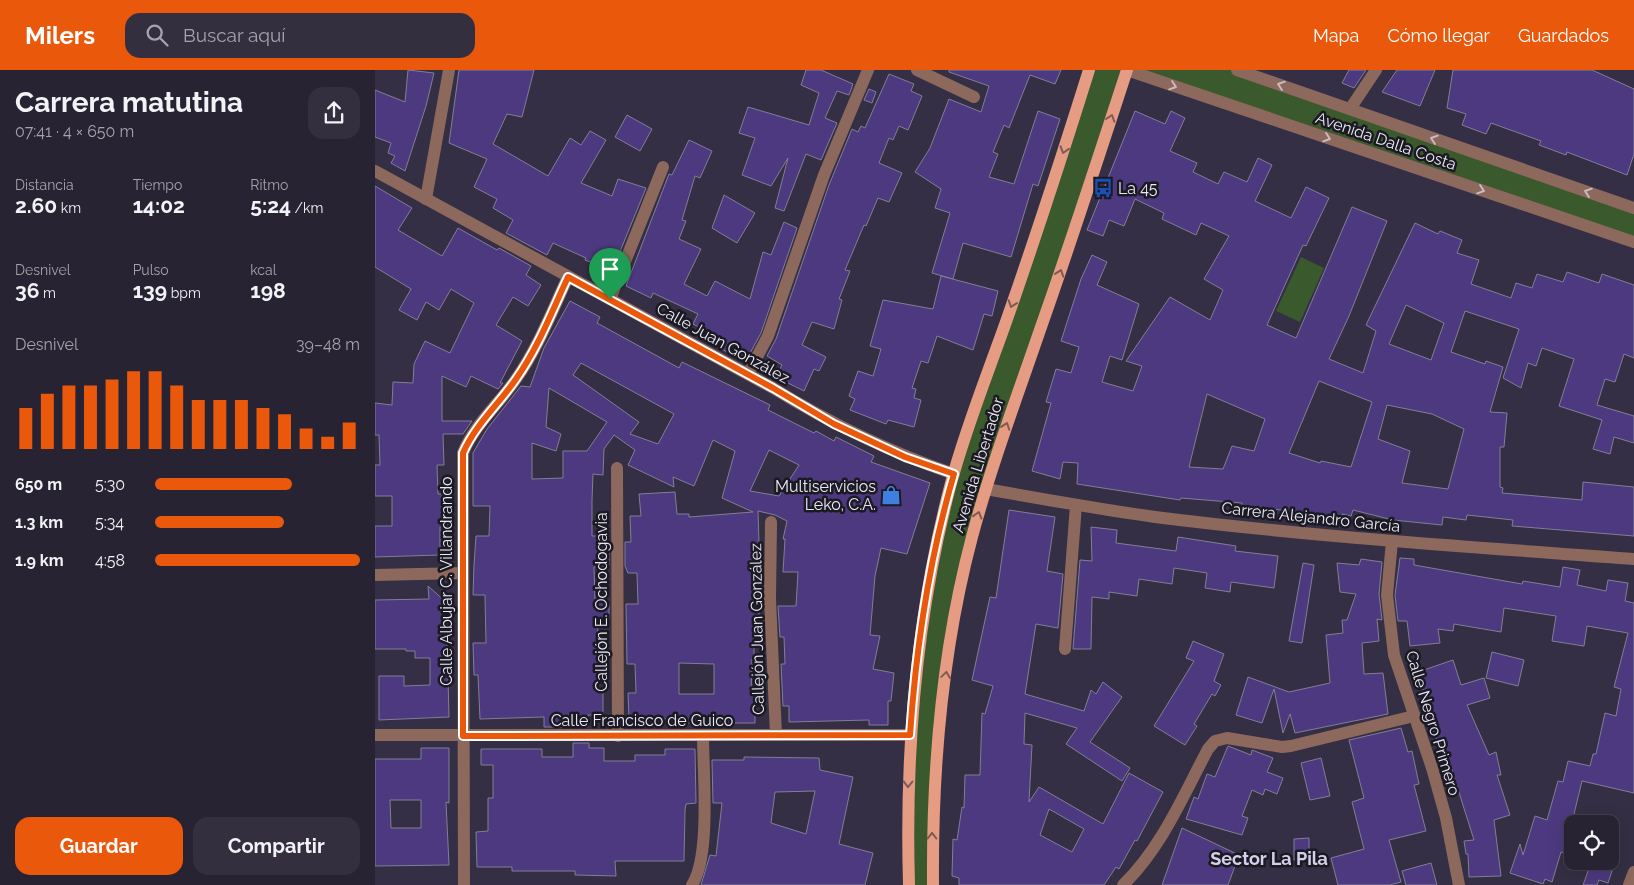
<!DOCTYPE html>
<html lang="es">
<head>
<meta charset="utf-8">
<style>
  :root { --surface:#272333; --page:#332f3f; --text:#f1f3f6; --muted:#a4a4ac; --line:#43404e; --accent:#ea580c }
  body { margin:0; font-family:Raleway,sans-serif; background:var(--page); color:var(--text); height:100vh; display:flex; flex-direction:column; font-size:19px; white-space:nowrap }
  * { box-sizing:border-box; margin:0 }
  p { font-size:16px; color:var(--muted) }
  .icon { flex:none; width:28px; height:28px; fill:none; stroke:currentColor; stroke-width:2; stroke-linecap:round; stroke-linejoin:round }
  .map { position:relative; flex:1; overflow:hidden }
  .sheet { display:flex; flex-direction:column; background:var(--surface); width:375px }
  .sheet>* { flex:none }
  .buttons { position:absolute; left:1189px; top:745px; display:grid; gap:10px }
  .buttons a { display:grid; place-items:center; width:55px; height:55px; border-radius:10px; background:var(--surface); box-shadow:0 5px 20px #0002,0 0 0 1px var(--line); font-size:25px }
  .pin { position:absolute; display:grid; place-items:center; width:42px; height:42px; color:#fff; margin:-51px -21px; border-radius:50% 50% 50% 0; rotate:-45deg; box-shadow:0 0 5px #0007 }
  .pin .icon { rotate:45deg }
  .round { display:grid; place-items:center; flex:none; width:52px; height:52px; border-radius:15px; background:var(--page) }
  .summary { display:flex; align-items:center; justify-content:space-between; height:85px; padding:0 15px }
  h1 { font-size:28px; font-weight:700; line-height:38px }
  .metrics { display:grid; grid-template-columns:repeat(3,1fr); gap:8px; height:85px; padding:5px 15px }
  .metrics div { display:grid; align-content:center }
  .metrics b { font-size:21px; font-weight:700 }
  .metrics small { font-size:14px; font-weight:400 }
  .metrics p { font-size:14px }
  .chart { height:140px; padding:10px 15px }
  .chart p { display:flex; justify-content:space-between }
  .chart svg { width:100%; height:90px; margin-top:5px; stroke:var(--accent); stroke-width:6 }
  .primary-button { display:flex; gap:10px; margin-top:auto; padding:10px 15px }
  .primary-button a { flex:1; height:58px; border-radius:15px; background:var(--accent); color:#fff; font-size:20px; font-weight:700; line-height:58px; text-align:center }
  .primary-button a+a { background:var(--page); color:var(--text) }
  ul { padding:0 15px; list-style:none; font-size:16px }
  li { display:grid; grid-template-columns:80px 60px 1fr; align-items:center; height:38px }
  li i { height:12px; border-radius:6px; background:var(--accent) }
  header { display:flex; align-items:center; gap:30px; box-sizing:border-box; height:70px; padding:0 25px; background:var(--accent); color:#fff }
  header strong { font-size:24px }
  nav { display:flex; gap:28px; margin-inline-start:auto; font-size:18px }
  .search { width:350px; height:45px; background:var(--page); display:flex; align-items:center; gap:12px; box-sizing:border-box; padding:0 18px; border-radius:15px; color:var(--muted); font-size:19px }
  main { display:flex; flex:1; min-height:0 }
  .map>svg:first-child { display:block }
  .green { fill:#3a592d }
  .building { fill:#4d397f; stroke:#827e96; fill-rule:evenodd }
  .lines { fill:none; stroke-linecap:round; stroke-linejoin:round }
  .minor { stroke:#8d685c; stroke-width:12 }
  .tertiary { stroke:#8d685c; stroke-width:12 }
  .primary { stroke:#e69b83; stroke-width:12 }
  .oneway { stroke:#c9bbc0 }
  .oneway2 { stroke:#805a52 }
  .route-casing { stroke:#fff; stroke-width:10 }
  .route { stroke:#ea580c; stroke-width:6 }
  .labels { text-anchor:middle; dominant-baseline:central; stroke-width:5; stroke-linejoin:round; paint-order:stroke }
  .street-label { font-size:16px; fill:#eae8f6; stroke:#1b1922 }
  .poi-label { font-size:16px; fill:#eae8f6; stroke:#1b1922; text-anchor:start }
  .neighbourhood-label { font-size:18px; font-weight:bold; fill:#d4cfea; stroke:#1b1922 }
</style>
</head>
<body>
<header>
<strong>Milers</strong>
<div class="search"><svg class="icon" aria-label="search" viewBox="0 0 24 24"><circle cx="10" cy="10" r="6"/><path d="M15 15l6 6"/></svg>Buscar aquí</div>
<nav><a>Mapa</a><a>Cómo llegar</a><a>Guardados</a></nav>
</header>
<main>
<section class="sheet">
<div class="summary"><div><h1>Carrera matutina</h1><p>07:41 · 4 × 650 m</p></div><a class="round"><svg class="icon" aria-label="share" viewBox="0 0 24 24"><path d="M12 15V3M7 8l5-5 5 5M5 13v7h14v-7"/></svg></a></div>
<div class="metrics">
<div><p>Distancia</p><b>2.60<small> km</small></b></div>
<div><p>Tiempo</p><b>14:02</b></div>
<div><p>Ritmo</p><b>5:24<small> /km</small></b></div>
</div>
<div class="metrics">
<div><p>Desnivel</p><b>36<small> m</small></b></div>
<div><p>Pulso</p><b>139<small> bpm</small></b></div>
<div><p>kcal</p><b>198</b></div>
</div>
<div class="chart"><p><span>Desnivel</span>39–48 m</p>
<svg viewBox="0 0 160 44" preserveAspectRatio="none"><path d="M5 44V24M15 44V17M25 44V13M35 44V13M45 44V10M55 44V6M65 44V6M75 44V13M85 44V20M95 44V20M105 44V20M115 44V24M125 44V27M135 44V34M145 44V38M155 44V31"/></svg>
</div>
<ul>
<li><b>650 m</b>5:30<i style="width:67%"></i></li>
<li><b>1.3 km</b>5:34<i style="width:63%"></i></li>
<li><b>1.9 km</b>4:58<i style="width:100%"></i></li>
</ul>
<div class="primary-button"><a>Guardar</a><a>Compartir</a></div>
</section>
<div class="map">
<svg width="1259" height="815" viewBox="0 0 1259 815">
  <rect width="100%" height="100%" fill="#342f44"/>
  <g class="green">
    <path d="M714,0H752L611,419L572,594L558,815H534L533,708L567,450Z"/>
    <path d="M752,0H862L1259,138V172Z"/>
    <path d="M926,187L949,198L925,252L901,241Z"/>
  </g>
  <g class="building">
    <path d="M33,0L59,3L51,36L30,101L16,93L20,86L13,83L16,73L0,67V20L30,32Z"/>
    <path d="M84,0H159L147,47L132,44L118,74L173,106L195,68L206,75L215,61L231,70L206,113L237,126L243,109L271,118L237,201L210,190L211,188L178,173L172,185L131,163L138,150L118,138L122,129L99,117L112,89L74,73Z"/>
    <path d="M431,0H446L478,14L474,25L462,21L450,48L462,53L446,90L431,84L409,141L400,138L413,88L396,116L367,105L380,68L364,63L373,37L434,55L444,23L426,15Z"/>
    <path d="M574,0H686L680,14L655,5L634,58L629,55L618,82L623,84L614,107L639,114L663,41L685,49L663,116L658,114L636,187L588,173L578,209L557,203L575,143L560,138L566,119L540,102L555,78L574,29L606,42L614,16L574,2Z"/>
    <path d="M974,0H991L979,18L967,13Z"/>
    <path d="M1022,0H1060L1045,36L1007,22Z"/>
    <path d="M1078,0H1217L1259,19V84L1252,105L1192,82L1191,85L1164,75L1166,71L1116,53L1111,64L1087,55L1091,44L1072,38Z"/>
    <path d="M514,4L539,14L536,21L547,26L533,60L524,56L518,70L514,68L504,93L527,103L514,132L503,128L491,156L489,155L470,200L475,201L464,229L467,230L459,259L437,252L427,275L451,287L444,301L439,299L429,321L401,307L407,295L392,286L401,269L454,115L477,59L483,62L486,56L490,58Z"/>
    <path d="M494,19L501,22L497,33L489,30Z"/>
    <path d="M760,41L790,54L796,41L810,48L795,81L822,93L818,102L843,114L849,102L872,112L883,88L897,95L880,131L916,148L931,117L954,128L931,176L928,175L892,255L921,268L977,137L1012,151L974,246L954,289L988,303L1001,261L991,255L1040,153L1063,164L1065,161L1087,170L1082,183L1104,190L1096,214L1136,228L1141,213L1157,218L1162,204L1188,212L1192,202L1224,213L1227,204L1259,215V288L1249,284L1240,312L1230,309L1222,335L1259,346V373L1239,367L1235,384L1218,379L1227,350L1184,336L1199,289L1167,278L1161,296L1153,293L1146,318L1128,308L1144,259L1090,241L1076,282L1110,294L1111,291L1128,297L1115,342L1132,343L1129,377H1125V417L1128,418L1127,423L1207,430L1208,412L1259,417V466L1137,456L1138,450L1092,445L1091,450L1068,447L1067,455L1018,450L978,440L976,446L967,444V448L867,435V433L806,428L805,430L702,414L703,393L688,392L685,409L657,401L676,333L671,332L681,299L696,303L704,277L686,271L706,209L717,185L732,192L722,215L764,234L747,290L735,286L727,312L758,321L767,296L751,291L795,227L835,250L848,220L829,209L854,166L826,153L821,165L787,149L789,143L760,129L749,156L734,150L728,166L712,160ZM1031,235L1069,253L1056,290L1014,274ZM944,311L997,332L976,397L946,391L945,393L914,383ZM832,324L890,349L879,381L857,376L848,399L814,397ZM1012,335L1057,344L1089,359L1073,419L1027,413L1035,381L1003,369Z"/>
    <path d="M252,45L277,59L265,81L240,67Z"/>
    <path d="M314,70L337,81L325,108L320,106L307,150L311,151L304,169L326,179L309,214L332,226L340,211L375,229L388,182L396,185L409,152L422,158L386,263L374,285L369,283L366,289L335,273L339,265L318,254L323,244L278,223L276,228L251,216L294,104L297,105Z"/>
    <path d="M0,116L37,138L23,160L67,186L83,158L122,180L124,178L156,196L151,205L166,215L153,236L138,227L121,255L147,271L125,313H128L123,319L96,306L91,317L67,306V351H97L88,364H68L69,395H62L63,424H70V426L73,421V456L65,457V485L0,487V456H17V426H0V395H5L4,365H0V333L17,335L18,312L38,313L39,294L50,271L75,283L99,233L76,219L64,240L51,232L42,250L24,240L36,219L0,197Z"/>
    <path d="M349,125L380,143L362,173L337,158Z"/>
    <path d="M566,206L623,221L617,246L609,244L598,280L562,266L553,293L546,291L537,318L541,319L539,328L546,330L539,357L513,350L511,354L475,340L480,329L474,326L483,301L498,306L506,279L495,276L508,230L558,239Z"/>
    <path d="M195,231L225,247L222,253L304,298L307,292L395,335L393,340L439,363L441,361L459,371L461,367L499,386L496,392L555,413L532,484L506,478L500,506L495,565L505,566L498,599L519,603L516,631H513V655H494V650L414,652V636H408L406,594H410L409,567H405L403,536H421L423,502H408L410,469H408L412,451L400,445L383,441L384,474L377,475L378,503H384V550H388L389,567H379V589H377L376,625H380V653H309V649H254L253,623H261L260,594H252L251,534H263L262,503H253L250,496V472H256L255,446H266L264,424L300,422L302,444H314V447L378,442L347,428L360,381L338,370L319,416L298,407L299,417L253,395L260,380L239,365L229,379L228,405L218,404L217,430V466H228V472H234V496L219,497L220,529H229V534H234V549H223L222,620H228V645H213V657H169V647L105,649L103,605H99L98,573H111L110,525H98L99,495L101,466H114L115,436H98V383L112,359L146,316L155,317L169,278ZM206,293L299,344L283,374L255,364L264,352L198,305ZM174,318L232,352L212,381H188V408L157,409V373L181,381L186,364L171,357ZM394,380L424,395L404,426L375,421ZM304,593L339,594V624H304Z"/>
    <path d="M634,440L680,447L672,501L688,504L683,558L661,554L650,624L709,641L716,620L721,624L728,612L747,627L715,672L755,698L747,711L691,674L702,658L650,643L649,674L657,675L654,732L664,717L728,754L754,703L788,722L762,771L760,770L744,799L741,797L729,815H584V808L577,806L578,769L582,770L587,737L589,738L590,705H605L607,643L610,644L618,616L597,610L615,527L621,528ZM674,739L709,759L697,782L665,765Z"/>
    <path d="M716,457L742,460L741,473L801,481L803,467L861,476L860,481L903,486L899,518L856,512L855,522L830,518L832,503L799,498L797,514L764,509L762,526L734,522V529L717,527L716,579H698L705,490L717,491Z"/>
    <path d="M1025,488L1039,489V495L1147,514L1148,511L1185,517L1188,497L1205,500L1202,515L1231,521L1233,510L1253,513L1250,531L1259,533V723L1207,711L1198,748V785L1186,782L1177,812L1170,809L1168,814L1135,803L1145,774L1148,785L1160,746L1172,750L1183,711L1188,712L1193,691L1215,696L1218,684H1221L1230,643L1241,646L1246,619L1239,617L1253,563L1212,556L1209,576L1177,571L1181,546L1129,538L1126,562L1079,554L1078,561L1063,559L1065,573L1035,576L1032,551H1023L1020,525Z"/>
    <path d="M986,489L1007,492L1004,524L1007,550L1002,549L1004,571L987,573L989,604L1008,603L1013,644L920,663L915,644L908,663L899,619L887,653L861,645L873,607L914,622L955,613L951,565L968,563L967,550H972L981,524L965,522L962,493L984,495Z"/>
    <path d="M928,493L939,495L927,573L914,571Z"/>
    <path d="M53,516L71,532L74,647L4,650V606H29V616L55,615V588H40V581H31V579H0V530L54,529Z"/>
    <path d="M818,571L849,584L839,611L846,615L840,626L837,624L819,654L822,656L810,675L779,656L819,591L811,588Z"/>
    <path d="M1117,582L1149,590L1143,616L1111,608Z"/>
    <path d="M1078,590L1086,615L1109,608L1115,628L1092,635L1114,685L1121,682L1126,705H1122L1135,745L1119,750L1126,806L1094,807L1093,784H1091L1089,771L1099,770L1075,694H1072L1055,654L1057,653L1043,602Z"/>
    <path d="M1026,658L1033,682L1037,681L1044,714L1039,715L1051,761L1014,770L1026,812L1015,815H963L956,788L989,779L977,732L989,728L974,670Z"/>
    <path d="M198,673H214V678H229V691H260V685H290V679H320L321,733L311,734L310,740L309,791H240L241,806L200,805V801H137V797H102L101,762L113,761V728H118V695H106V679H167V687H198Z"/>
    <path d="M853,676L876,685L877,680L898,688L892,702L908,708L902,724L890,719L888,725L877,720L867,746L873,748L867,765L811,749L819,727L823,729L832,704L840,707Z"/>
    <path d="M46,678H74V733L71,732L74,795L0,796V689H46ZM15,730H46V758H16Z"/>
    <path d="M369,687L444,688L445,700L478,707L464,774L498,783L490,815H326L335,785L341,786L347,733H338L337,690H369ZM440,721L431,764L396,753L400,722Z"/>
    <path d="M946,688L955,726L935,730L926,693Z"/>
    <path d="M807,758L864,785L853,815H787Z"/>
    <path d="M934,768V790H919V769Z"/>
    <path d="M1056,793L1062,815H1031L1027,801Z"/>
    <path d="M1216,793L1237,801L1233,813L1224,810L1222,815H1208Z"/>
  </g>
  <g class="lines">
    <g class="minor">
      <path d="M542,0L599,27"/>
      <path d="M975,39L1001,0"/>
      <path d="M0,101L398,318C456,354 515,382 579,404"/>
      <path d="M51,129L74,0"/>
      <path d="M235,229L288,97"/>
      <path d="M373,304L393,266L449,105L493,0"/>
      <path d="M242,398L243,666"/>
      <path d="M611,419C667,429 723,439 780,447C939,467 1099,477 1259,489"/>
      <path d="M396,452L395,529L401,665"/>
      <path d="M1017,471L1012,525L1019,585L1057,698L1071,748L1084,815"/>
      <path d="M0,505L88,503"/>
      <path d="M690,579L701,435"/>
      <path d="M0,665H535"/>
      <path d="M89,815L88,383C99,355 124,334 141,309C163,278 177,241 193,207"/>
      <path d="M317,815C336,786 328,702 328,666"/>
      <path d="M748,815C787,777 808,726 833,679L840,671L852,668L907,677L916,676L1039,646"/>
      <path d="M1254,815L1259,802"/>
    </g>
    <g class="tertiary">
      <path d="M752,0L1259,172"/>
      <path d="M862,0L1259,138"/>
    </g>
    <g class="primary">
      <path d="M534,815C530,679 541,545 576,413C591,357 613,303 632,249C661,166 688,83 714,0"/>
      <path d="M558,815C557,698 567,580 597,467C616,396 642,327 666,257C696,172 724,86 752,0"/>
    </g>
  </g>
  <defs><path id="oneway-chevron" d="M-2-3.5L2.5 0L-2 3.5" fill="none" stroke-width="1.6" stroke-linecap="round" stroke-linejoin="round" transform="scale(1.25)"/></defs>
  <g class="oneway">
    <use href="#oneway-chevron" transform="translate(906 15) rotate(-161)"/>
    <use href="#oneway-chevron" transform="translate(798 16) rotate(19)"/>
    <use href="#oneway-chevron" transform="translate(952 68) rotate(19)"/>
    <use href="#oneway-chevron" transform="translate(1059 69) rotate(-161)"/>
    <use href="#oneway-chevron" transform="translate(1106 120) rotate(19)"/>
    <use href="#oneway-chevron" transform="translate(1213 122) rotate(-161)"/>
  </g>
  <g class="oneway2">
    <use href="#oneway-chevron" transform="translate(736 48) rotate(-72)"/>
    <use href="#oneway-chevron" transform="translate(689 80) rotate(107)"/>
    <use href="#oneway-chevron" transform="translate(685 203) rotate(-71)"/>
    <use href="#oneway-chevron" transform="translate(637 234) rotate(109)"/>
    <use href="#oneway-chevron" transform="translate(631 356) rotate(-71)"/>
    <use href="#oneway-chevron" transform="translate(603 445) rotate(-73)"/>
    <use href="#oneway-chevron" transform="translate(571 605) rotate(-82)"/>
    <use href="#oneway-chevron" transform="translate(533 714) rotate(91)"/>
    <use href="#oneway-chevron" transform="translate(557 766) rotate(-90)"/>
  </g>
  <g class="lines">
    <defs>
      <path id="route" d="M193,207L398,318L459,354L530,387L579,404C554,489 541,578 535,665L88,666V383C100,355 124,334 141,309C163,278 177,241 193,207Z"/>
    </defs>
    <use href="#route" class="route-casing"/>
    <use href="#route" class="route"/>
  </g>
  <defs>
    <symbol id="bus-bare" viewBox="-9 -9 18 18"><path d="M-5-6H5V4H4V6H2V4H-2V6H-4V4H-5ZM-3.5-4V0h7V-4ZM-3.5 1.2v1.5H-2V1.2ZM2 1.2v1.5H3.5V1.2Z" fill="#1a4fb4" stroke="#1b1922" stroke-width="2.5" paint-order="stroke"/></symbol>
    <symbol id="shop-bare" viewBox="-9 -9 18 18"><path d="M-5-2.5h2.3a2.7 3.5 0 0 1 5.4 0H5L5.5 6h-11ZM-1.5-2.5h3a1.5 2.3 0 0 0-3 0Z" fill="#3f7fe0" stroke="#1b1922" stroke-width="2.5" paint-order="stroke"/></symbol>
  </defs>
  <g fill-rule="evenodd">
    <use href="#bus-bare" x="714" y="104" width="28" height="28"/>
    <use href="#shop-bare" x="502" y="411" width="28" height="28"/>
  </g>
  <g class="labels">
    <g class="street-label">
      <text transform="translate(1011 71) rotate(19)">Avenida Dalla Costa</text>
      <text transform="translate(348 273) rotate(29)">Calle Juan González</text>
      <text transform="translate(603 395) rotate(-73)">Avenida Libertador</text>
      <text transform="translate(936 447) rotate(6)">Carrera Alejandro García</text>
      <text transform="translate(71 511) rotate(-90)">Calle Albujar C. Villandrando</text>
      <text transform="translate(226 532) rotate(-90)">Callejón E. Ochodogavia</text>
      <text transform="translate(382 559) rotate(-91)">Callejón Juan González</text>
      <text x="267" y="650">Calle Francisco de Guico</text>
      <text transform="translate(1058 653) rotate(73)">Calle Negro Primero</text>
    </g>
    <g class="poi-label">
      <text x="743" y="118">La 45</text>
      <text x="501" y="416" text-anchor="end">Multiservicios<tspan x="501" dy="18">Leko, C.A.</tspan></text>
    </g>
    <g class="neighbourhood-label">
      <text x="894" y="788">Sector La Pila</text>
    </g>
  </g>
</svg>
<div class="buttons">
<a><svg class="icon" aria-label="locate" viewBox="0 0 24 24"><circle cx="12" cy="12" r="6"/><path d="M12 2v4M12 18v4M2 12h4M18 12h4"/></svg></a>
</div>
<div class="pin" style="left:235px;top:229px;background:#1e9e55"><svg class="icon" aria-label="arrive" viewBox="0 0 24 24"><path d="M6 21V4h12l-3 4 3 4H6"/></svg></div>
</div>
</main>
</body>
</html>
